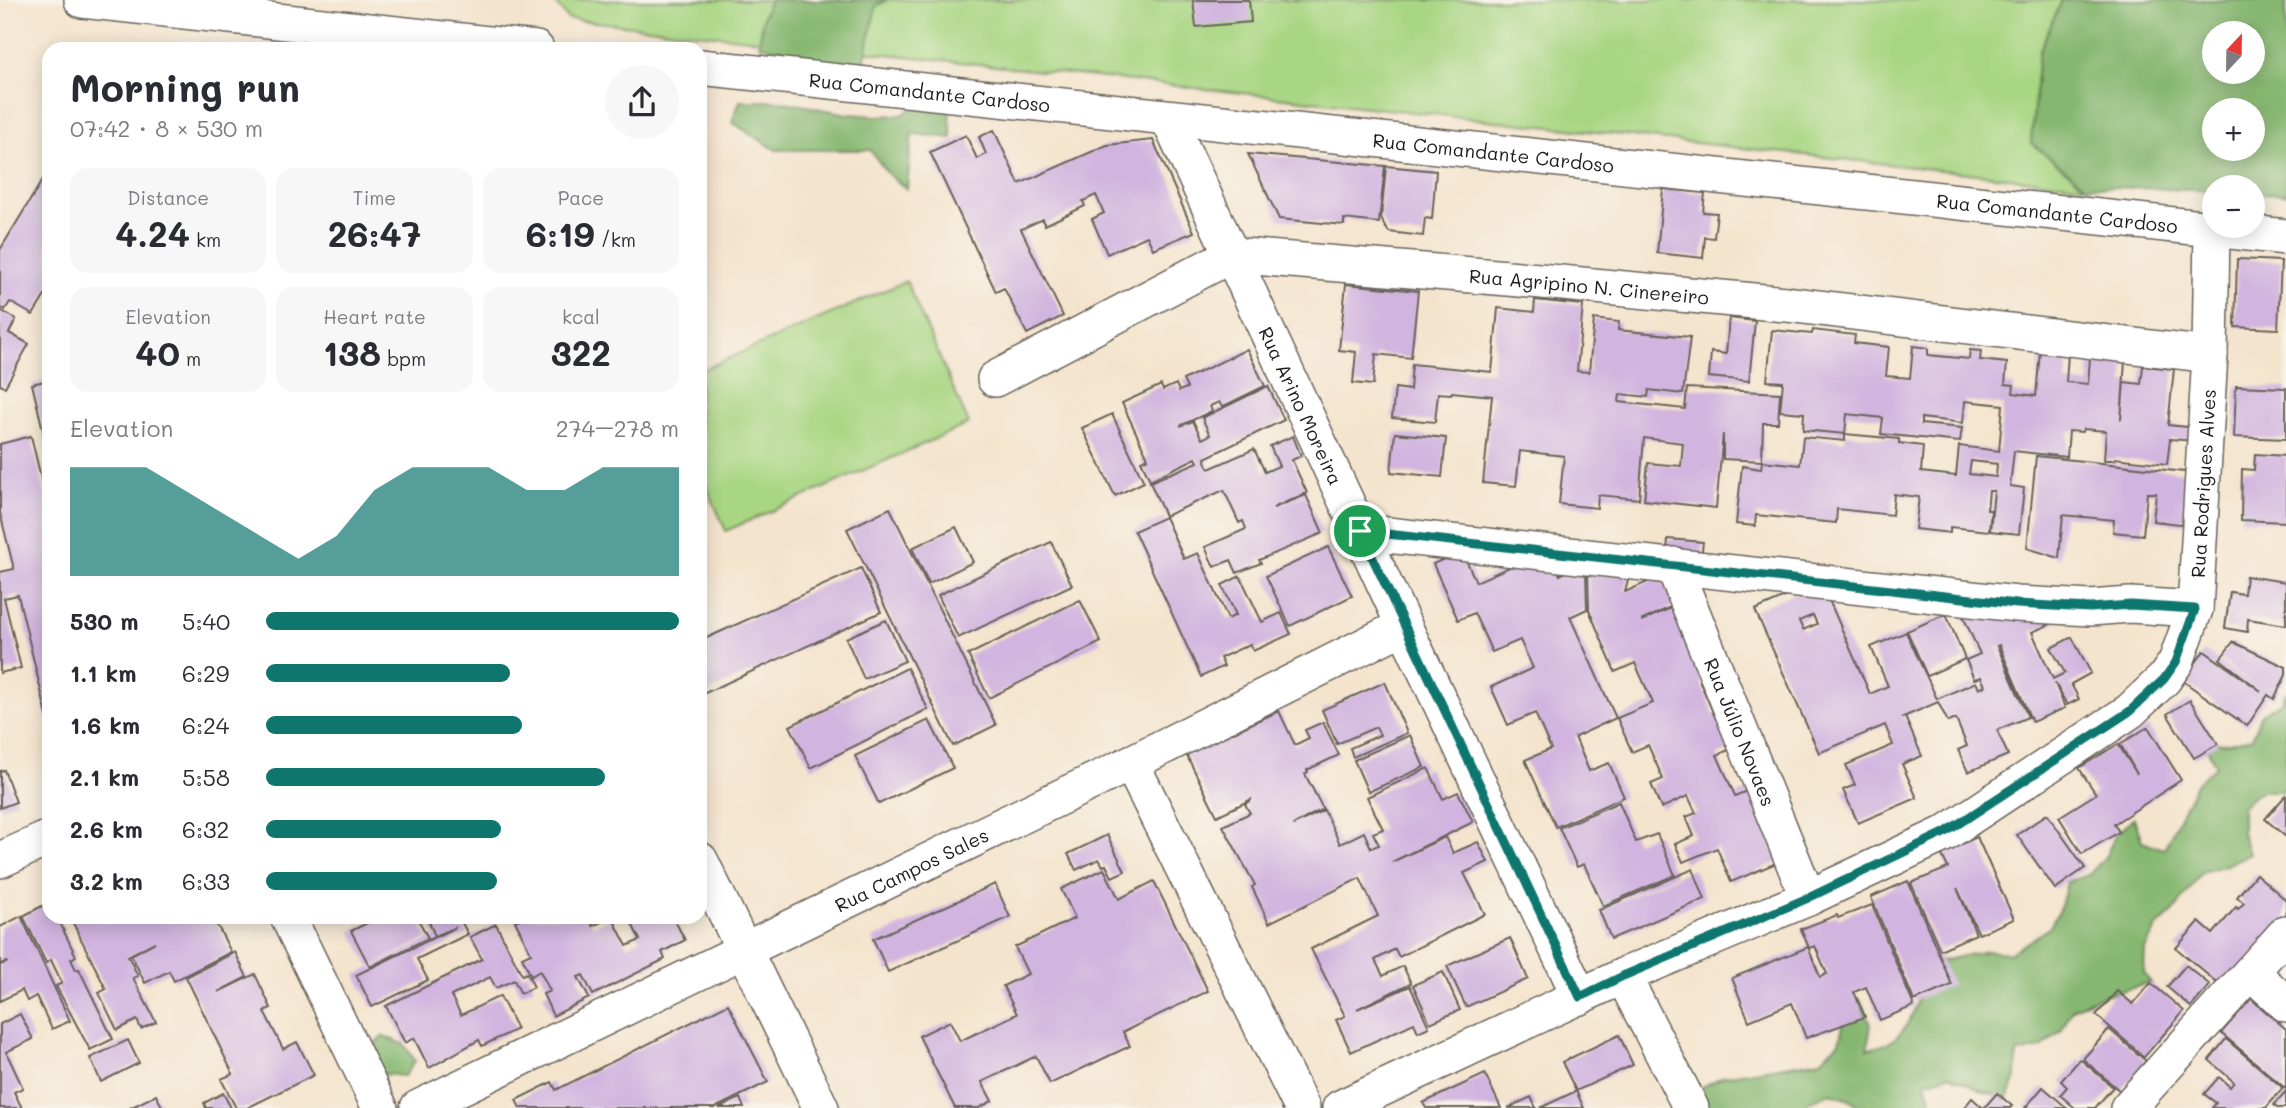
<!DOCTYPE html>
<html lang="en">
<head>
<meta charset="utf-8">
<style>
  :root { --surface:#fff; --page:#f7f7f7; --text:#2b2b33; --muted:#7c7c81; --accent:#0f766e }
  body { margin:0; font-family:Mali,sans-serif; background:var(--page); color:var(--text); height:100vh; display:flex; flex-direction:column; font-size:26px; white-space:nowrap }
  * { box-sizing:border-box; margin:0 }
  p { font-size:23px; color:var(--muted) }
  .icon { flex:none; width:38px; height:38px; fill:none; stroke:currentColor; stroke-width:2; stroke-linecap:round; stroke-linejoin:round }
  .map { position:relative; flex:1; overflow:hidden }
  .details { position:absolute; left:42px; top:42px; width:665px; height:882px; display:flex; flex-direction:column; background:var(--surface); border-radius:21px; box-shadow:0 4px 18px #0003 }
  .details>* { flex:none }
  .needle { width:46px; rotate:22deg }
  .buttons { position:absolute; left:2202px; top:21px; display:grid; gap:14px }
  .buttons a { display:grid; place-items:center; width:63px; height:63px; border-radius:50%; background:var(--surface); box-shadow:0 4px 18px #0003; font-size:35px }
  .pin { position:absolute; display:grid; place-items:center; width:60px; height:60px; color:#fff; margin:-30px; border:4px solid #fff; border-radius:50%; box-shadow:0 2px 7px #0007 }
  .round { display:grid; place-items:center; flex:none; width:74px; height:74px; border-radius:37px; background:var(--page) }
  .head { display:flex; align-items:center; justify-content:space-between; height:119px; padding:0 28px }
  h1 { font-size:38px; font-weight:800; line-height:52px }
  .figures { display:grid; grid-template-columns:repeat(3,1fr); gap:10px; height:119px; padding:7px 28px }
  .figures div { display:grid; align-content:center; border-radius:18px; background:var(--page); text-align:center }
  .figures b { font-size:35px; font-weight:800 }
  .figures small { font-size:19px; font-weight:400 }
  .figures p { font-size:19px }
  .chart { height:196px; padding:14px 28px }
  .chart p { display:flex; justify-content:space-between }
  .chart svg { width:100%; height:126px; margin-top:7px; fill:var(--accent); opacity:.7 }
  ul { padding:0 28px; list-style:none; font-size:23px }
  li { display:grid; grid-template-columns:112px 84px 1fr; align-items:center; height:52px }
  li i { height:18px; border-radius:9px; background:var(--accent) }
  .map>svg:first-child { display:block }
  .green { fill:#a8d682; stroke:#62794f; stroke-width:2 }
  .forest { fill:#86b770; stroke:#516a46; stroke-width:2; fill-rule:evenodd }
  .building { fill:#d1b4df; fill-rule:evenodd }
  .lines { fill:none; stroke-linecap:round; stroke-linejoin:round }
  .minor-casing { stroke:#68625a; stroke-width:38 }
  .minor { stroke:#fff; stroke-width:35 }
  .route-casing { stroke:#fff; stroke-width:14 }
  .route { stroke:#0f766e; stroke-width:9 }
  .labels { text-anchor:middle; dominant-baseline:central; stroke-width:6; stroke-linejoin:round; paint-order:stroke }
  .street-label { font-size:19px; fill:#1c1c1c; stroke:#f7f3e8 }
</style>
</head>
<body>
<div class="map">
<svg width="2286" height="1108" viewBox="0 0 2286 1108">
  <rect width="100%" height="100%" fill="#f7f3e8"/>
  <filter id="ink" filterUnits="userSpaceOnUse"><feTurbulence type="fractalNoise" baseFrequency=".0143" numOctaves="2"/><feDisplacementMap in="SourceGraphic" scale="14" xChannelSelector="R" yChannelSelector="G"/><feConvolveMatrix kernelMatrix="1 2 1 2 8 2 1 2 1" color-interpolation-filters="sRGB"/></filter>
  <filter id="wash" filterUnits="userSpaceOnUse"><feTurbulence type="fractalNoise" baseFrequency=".00686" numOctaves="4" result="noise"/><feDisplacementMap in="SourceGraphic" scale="28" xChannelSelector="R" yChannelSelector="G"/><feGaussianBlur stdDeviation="1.57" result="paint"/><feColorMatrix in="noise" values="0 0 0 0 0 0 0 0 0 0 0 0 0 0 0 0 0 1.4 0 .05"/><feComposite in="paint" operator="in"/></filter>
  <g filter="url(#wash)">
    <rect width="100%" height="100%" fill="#f4e4cd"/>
    <g class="green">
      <path d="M553,0H2062L2039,52L2031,142L2086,186L568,19Z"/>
      <path d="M906,281L969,424L726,531L700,472V371Z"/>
    </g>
    <g class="forest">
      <path d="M770,0H887L876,6L862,73L806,55L759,45L763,16Z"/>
      <path d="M2062,0H2286V194L2252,193V187H2214V191L2086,186L2031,143L2039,52ZM2252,33V72H2214V33ZM2252,110V149H2214V110Z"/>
      <path d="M740,101H780L848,114L878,116L902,115L918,104L949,110L952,138L912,134L907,189L889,175L870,150H776L732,122Z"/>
      <path d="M2286,692V791H2260L2242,807V832L2249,854L2226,865L2202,872L2174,911L2157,927L2145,949L2144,973L2151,983L2094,998L2072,1009L2061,1031L2041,1048L2017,1053L2016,1077L2008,1099L1985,1092L1949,1075L1926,1082L1933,1108H1861L1852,1101L1830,1093L1807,1103L1808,1108H1705L1702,1087L1724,1076L1821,1060L1839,1042L1845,1018L1860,1000L1871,1024L1867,1049C1906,1043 1910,1019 1923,987C1926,978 1932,970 1937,962L1986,951L2010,953L2031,940L2050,927L2061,906L2067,882L2090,874L2106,856L2116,834L2134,818L2142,841L2164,849L2197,782L2216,766L2204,742L2228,743L2252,738L2261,714L2281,702Z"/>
      <path d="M383,1036L404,1044L415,1061L404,1076L374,1073L364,1053Z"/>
    </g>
    <g id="blocks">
      <g class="building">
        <path d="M1193,0H1249L1251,22L1196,27Z"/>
        <path d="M994,130L1019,184L1107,145L1153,140L1194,232L1153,249L1147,236L1107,254L1092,219L1104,213L1096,195L1083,201L1085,206L1045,225L1043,219L1021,229L1063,316L1027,334L1004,288L996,292L930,152L966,135L977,159L986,154L979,137Z"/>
        <path d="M1248,154L1385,166L1379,223L1344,219V225L1279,219Z"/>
        <path d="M1386,166L1436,171L1432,219L1425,218L1423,236L1389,232L1384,225L1381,217Z"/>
        <path d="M49,169V289L33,315L10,302L5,310L0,307V250Z"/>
        <path d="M1663,189L1705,193L1703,212L1717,213L1714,238L1705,237L1703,258L1657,253Z"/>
        <path d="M2237,259L2281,261L2278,329L2235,327Z"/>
        <path d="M1346,284L1418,291L1411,358L1376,354L1373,385L1353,383L1356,352L1339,350Z"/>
        <path d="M1535,300L1583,305L1577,371L1589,372L1594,319L1619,322L1618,330L1690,337L1683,394L1649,390L1648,397L1620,394L1619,402L1685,409L1687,388L1780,393L1778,423H1763L1762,461L1800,465L1803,437L1845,441V434L1899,439V443L1923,446L1921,472L1956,476L1959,446L1999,451L2003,405L1965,401L1963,423L1921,418V424L1962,428L1960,442L1881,434L1883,418L1847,414L1845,434L1803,430L1804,413L1780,411L1783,382L1767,381L1772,330L1812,334L1813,330L1855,335L1854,343L1889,347L1886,376L1910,378L1913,346L1928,348V355L1969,359L1970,350L1981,351L1980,360L2007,363L2005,384L2014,385L2013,393L2036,396L2040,351L2068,354L2066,382L2088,384L2090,358L2125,361L2121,420L2124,382L2141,384L2143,366L2174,369L2168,425L2197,428L2196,441L2170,439L2167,464L2115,458V460H2104L2106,431L2083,429L2082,432L2069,431L2067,457L2014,451L2010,486L2024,488L2019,534L1990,531L1994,491H1989L1987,510H1991L1989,531L1950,527V533L1915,529L1919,497L1894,494L1892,515L1837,509L1836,523L1756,515L1755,526L1736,524L1742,466L1761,469L1762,461L1723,459V434L1716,508L1644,500L1648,463L1681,466L1683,443L1644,438L1639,499L1598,495L1597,508L1559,504L1564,456L1520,451L1516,486L1483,483L1492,396L1452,392L1451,394L1438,393L1435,422L1392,418L1395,388L1410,390L1412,364L1492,372L1498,308L1534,312ZM1971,461L1997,464L1996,477L1969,474Z"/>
        <path d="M0,310L16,319L9,333L29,344L5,387L0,385Z"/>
        <path d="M1729,318L1755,321L1749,381L1709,377L1711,352L1726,354Z"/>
        <path d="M1247,349L1265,386L1222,407L1219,402L1210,406L1212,411L1180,426L1193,421L1202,439L1210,435L1202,418L1268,386L1284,420L1205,458L1209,469L1254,449L1265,472L1279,466L1270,446L1293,436L1301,456L1292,460L1307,493L1273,508L1306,495L1323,533L1259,560L1261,563L1237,573L1231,560L1214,567L1205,547L1246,529L1243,521L1239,523L1224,490L1165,516L1150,482L1198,462L1196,458L1150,480L1141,461L1148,458L1122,403L1161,385L1163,390L1176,384L1179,391L1187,388L1183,380Z"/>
        <path d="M49,380V450L48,451L32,384Z"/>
        <path d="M2236,386L2286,388V439L2234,437Z"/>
        <path d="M1112,414L1144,482L1115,496L1082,428Z"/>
        <path d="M1395,433L1446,438L1442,477L1391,472Z"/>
        <path d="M31,436L49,511L48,720L18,595L4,598L21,668L0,673V572L14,569L0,513V444Z"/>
        <path d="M2255,454L2286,456V522L2241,520L2242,469L2254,470Z"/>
        <path d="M2036,456L2203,474L2198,526L2153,521L2156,493H2147L2143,535L2113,532L2114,520L2063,515L2059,558L2027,548Z"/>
        <path d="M890,508L996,725L953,746L847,529Z"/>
        <path d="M1165,517L1184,559L1198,553L1228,619L1236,615L1222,585L1240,576L1262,622L1281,613L1291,634L1253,651L1250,644L1220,658L1224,666L1201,677L1134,531Z"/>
        <path d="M956,527L973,562L929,584L912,548Z"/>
        <path d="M1668,539L1703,542L1700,566L1666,562Z"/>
        <path d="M1051,542L1072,585L958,638L938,595Z"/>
        <path d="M1328,547L1352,596L1290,626L1266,576Z"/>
        <path d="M1462,551L1476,582L1525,560H1553L1560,575L1571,569L1586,571L1587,609L1570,617L1616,718L1575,737L1589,771L1609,763L1624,797L1556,827L1525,760L1551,749L1535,713L1508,725L1491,687L1533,668L1520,640L1492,652L1474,613L1458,620L1433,564Z"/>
        <path d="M861,568L881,612L703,694L700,688V641Z"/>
        <path d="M1588,573H1630L1625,592L1661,576L1675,605L1641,621L1671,608L1703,681L1700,682L1715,717L1717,715L1731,749L1717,755L1735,796L1756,787L1786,859L1731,882L1717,848L1683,862L1675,844L1694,836L1686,817L1696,813L1688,796L1661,808L1651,784L1663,779L1648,745L1632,752L1617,718L1653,703L1635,663L1615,672L1589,610Z"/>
        <path d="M2246,576L2286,582V625L2248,619L2247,632L2225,628L2230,592L2244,594Z"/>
        <path d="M1794,593H1826L1870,694L1888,686L1871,647L1906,632L1937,699L1976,682L1979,689L1985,686L1981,677L1974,679L1966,660L1980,654L1963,616L1993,606L2058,621L2032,632L2053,679L2065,673L2051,648L2072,637L2091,673L2071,684L2079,699L2067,705L2055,683L2065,708L2032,722L1999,645L1997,646L2028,717L1997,730L2008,755L1968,772L1958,750L1967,746L1956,719L1948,722L1938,702L1901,718L1905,717L1922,756L1902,764L1917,798L1858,823L1843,790L1855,785L1846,765L1893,745L1885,725L1819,753L1755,610ZM1813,615L1817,624L1803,630L1799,621Z"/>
        <path d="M1080,600L1101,642L989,698L968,655Z"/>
        <path d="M1946,614L1965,659L1927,676L1907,631Z"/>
        <path d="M886,620L905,661L864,679L846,638Z"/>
        <path d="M2233,642L2286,667V675L2274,699L2268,695L2247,726L2183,681L2204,651L2261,691L2220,659Z"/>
        <path d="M907,668L928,709L811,768L790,726Z"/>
        <path d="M1385,682L1407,733L1353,757L1350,748L1380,735L1376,727L1337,744L1322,710Z"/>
        <path d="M2190,700L2218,744L2194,758L2167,714Z"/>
        <path d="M1279,711L1295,745L1309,738L1305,730L1323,722L1339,755L1307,770L1308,772L1305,774L1323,809L1293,825L1324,810L1340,844L1364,832L1371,848L1379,845L1373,833L1383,829L1367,797L1428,768L1443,799L1458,792L1473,822L1392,862L1445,837L1453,853L1478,842L1488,862L1464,873L1485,914L1399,957L1395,949L1375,960L1383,976L1403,966L1411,983L1357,1009L1410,986L1429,1027L1418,1032L1414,1023L1351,1052L1336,1020L1345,1016L1311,949L1378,916L1360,878L1269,923L1252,887L1255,885L1223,826L1250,813L1245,804L1252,799L1217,816L1186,754Z"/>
        <path d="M929,720L953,768L879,804L855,756Z"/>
        <path d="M2148,727L2181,780L2114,824L2119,832L2082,854L2059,817L2096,794L2079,768L2118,744L2137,774L2120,744Z"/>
        <path d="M1410,735L1424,767L1368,792L1354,760Z"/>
        <path d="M4,770L16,802L0,808V771Z"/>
        <path d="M2286,795V837L2265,819Z"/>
        <path d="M1619,802L1636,842L1657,834L1675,875L1603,906L1584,864L1577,867L1559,828Z"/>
        <path d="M2047,814L2085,868L2055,889L2017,835Z"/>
        <path d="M1107,835L1125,871L1112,877L1106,865L1103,866L1099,859L1076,870L1068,854Z"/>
        <path d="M1977,837L2014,919L1979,934L1957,888L1976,934L1940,950L1911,883L1948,868L1941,853Z"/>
        <path d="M1104,869L1119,899L1154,881L1208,991L1123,1032L1130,1046L1050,1084L1036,1056L982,1082L992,1101L979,1108H955L919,1036L950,1021L960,1041L1017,1014L1003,986L1028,974L1015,947L1075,918L1061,889Z"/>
        <path d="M1693,869L1705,899L1611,939L1599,910Z"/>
        <path d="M2256,874L2286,900V918L2223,988L2176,948L2199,922L2213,934L2236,907L2238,909L2244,903L2237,897Z"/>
        <path d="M1908,881L1952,985L1914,1001L1871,897Z"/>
        <path d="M995,884L1010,917L888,972L873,939Z"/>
        <path d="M44,905L49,917H57L76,956L71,959L76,970L79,969L113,1039L90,1050L56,986L62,983L51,960L46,963L23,916Z"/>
        <path d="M1872,905L1914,1006L1880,1020L1866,987L1854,992L1865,1017L1806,1038L1792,1003L1749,1021L1732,978L1808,947L1820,977L1827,974L1815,946L1809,948L1801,929L1837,915L1838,918Z"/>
        <path d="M21,916L70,1021L52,1029L36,996L27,1001L22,990L0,1001V965L8,962L0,964V927Z"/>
        <path d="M70,917H153L154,919L158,917H213L231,952L174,981L169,971L145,983L131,955L155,942L128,956L138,976L133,978L156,1022L141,1029L137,1020L117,1030L99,993L106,989Z"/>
        <path d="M379,917H417L428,938L370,967L351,931Z"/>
        <path d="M435,917H467L468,921L462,923L468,934L417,959L428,980L372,1007L356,975L456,927L435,936L428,920Z"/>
        <path d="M523,917H588L593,926L612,917L627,946L640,940L630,920L636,917H673L685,940L662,952L665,959L593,995L583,975L578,977L589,998L553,1016L543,994L550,991L540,971L531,976L522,957L531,953L515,921Z"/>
        <path d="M496,924L522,975L527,973L534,987L521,994L514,980L496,988L490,977L451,996L461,1015L500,996L517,1029L482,1046L479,1040L429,1068L414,1038L405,1043L386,1006L482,959L470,937Z"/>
        <path d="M1510,938L1528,979L1466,1007L1447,966Z"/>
        <path d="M235,952L247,977L218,992L255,974L271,1008L264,1011L283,1049L297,1042L314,1075L247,1108H236L221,1079L233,1074L186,977Z"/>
        <path d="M2186,965L2210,985L2191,1007L2167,987Z"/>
        <path d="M1443,972L1460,1010L1430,1023L1413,985Z"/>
        <path d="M2151,983L2184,1011L2144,1057L2096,1015L2117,991L2133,1004Z"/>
        <path d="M2251,999L2286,1029V1089L2221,1033Z"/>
        <path d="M728,1004L768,1082L715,1108H520L516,1100L552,1082L556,1090Z"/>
        <path d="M20,1014L33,1039L6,1052L23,1088L14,1092L22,1108H0V1024Z"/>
        <path d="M2109,1029L2146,1061L2120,1091L2083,1059Z"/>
        <path d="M1619,1035L1633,1065L1576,1091L1562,1062Z"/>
        <path d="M2226,1039L2283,1088L2266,1108H2212L2216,1103L2204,1094L2219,1077L2230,1087L2234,1082L2209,1060Z"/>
        <path d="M128,1040L139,1063L101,1082L90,1058Z"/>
        <path d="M2080,1059L2113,1087L2095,1108H2075L2060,1095L2067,1087L2061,1081Z"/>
        <path d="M1485,1074L1501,1108H1426L1423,1103Z"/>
        <path d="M2043,1087L2067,1108H2025Z"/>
        <path d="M1576,1091L1584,1108H1540Z"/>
        <path d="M2286,1091V1108H2277L2274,1105Z"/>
        <path d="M223,1093L231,1108H206L204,1103Z"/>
        <path d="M1997,1093L2012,1106L2010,1108H1984Z"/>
        <path d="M156,1095L163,1108H130Z"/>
        <path d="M1531,1097L1536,1108H1508Z"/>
        <path d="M740,1098L744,1108H719Z"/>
        <path d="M1972,1098L1983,1108H1964Z"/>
      </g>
    </g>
  </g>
  <g filter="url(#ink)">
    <use href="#blocks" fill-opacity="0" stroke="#68625a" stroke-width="2"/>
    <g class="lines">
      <defs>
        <g id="minor">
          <path d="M82,0L536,49"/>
          <path id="s1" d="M700,67L2286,237"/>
          <path id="s2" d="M1168,118L1404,626L1580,997"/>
          <path id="s3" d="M995,379L1231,255L1508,278L1786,304L2210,355"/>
          <path d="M1360,532L2017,604L2090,608L2130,605L2195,609"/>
          <path id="s4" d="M1673,565L1808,898"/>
          <path d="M1131,763L1302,1108"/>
          <path d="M0,860L49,838"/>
          <path d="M700,860L821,1108"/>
          <path d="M288,917L380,1108"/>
          <path d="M2251,972L2286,1004"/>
          <path d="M1623,976L1691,1108"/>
          <path id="s5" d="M418,1108L1131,763L1404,626"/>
          <path id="s6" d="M1340,1108L1623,976L1808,898L1946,833L2130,711L2164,679L2176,662L2195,609L2210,355L2212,230"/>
          <path d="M2128,1108L2286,933"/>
        </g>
      </defs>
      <use href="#minor" class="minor-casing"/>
      <use href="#minor" class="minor"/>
    </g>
  </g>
  <g class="lines" filter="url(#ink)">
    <defs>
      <path id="route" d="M1360,531L2017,604L2090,608L2130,605L2195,609L2176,662L2164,679L2130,711L1946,832L1808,898L1623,976L1580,997Z"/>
    </defs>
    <use href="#route" class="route-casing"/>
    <use href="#route" class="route"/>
  </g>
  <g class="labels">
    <g class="street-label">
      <text stroke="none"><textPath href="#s1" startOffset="231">Rua Comandante Cardoso</textPath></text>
      <text stroke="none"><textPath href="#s1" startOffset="798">Rua Comandante Cardoso</textPath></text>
      <text stroke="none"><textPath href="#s1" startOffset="1365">Rua Comandante Cardoso</textPath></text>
      <text stroke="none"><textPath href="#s3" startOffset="626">Rua Agripino N. Cinereiro</textPath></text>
      <text stroke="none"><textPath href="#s2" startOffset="317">Rua Arino Moreira</textPath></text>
      <text stroke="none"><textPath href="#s6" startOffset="1136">Rua Rodrigues Alves</textPath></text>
      <text stroke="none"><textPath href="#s4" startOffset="180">Rua Júlio Novaes</textPath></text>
      <text stroke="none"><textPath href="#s5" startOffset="548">Rua Campos Sales</textPath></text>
    </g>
  </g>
</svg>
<div class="buttons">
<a><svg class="needle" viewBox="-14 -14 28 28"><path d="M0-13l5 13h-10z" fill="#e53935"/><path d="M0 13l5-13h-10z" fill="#7c7c81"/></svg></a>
<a>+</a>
<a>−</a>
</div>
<div class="pin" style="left:1360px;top:531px;background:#1e9e55"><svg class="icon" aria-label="arrive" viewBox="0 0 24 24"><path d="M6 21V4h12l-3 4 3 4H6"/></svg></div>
<section class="details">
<div class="head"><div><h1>Morning run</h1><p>07:42 · 8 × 530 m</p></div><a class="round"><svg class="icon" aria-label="share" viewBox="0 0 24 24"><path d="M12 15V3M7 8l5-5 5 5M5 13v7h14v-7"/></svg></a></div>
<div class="figures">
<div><p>Distance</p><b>4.24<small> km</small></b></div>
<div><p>Time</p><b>26:47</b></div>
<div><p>Pace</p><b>6:19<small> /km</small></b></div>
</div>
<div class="figures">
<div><p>Elevation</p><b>40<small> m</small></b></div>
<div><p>Heart rate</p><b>138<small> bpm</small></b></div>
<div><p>kcal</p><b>322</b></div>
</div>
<div class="chart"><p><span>Elevation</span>274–278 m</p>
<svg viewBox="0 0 160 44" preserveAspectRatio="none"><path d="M0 44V6L10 6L20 6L30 14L40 22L50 30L60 38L70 30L80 14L90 6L100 6L110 6L120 14L130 14L140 6L150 6L160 6V44z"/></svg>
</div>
<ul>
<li><b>530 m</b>5:40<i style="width:100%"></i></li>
<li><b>1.1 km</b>6:29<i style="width:59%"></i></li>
<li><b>1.6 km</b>6:24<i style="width:62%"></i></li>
<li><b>2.1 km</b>5:58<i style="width:82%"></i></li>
<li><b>2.6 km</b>6:32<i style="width:57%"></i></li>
<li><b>3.2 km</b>6:33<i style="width:56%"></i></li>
</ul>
</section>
</div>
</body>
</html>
